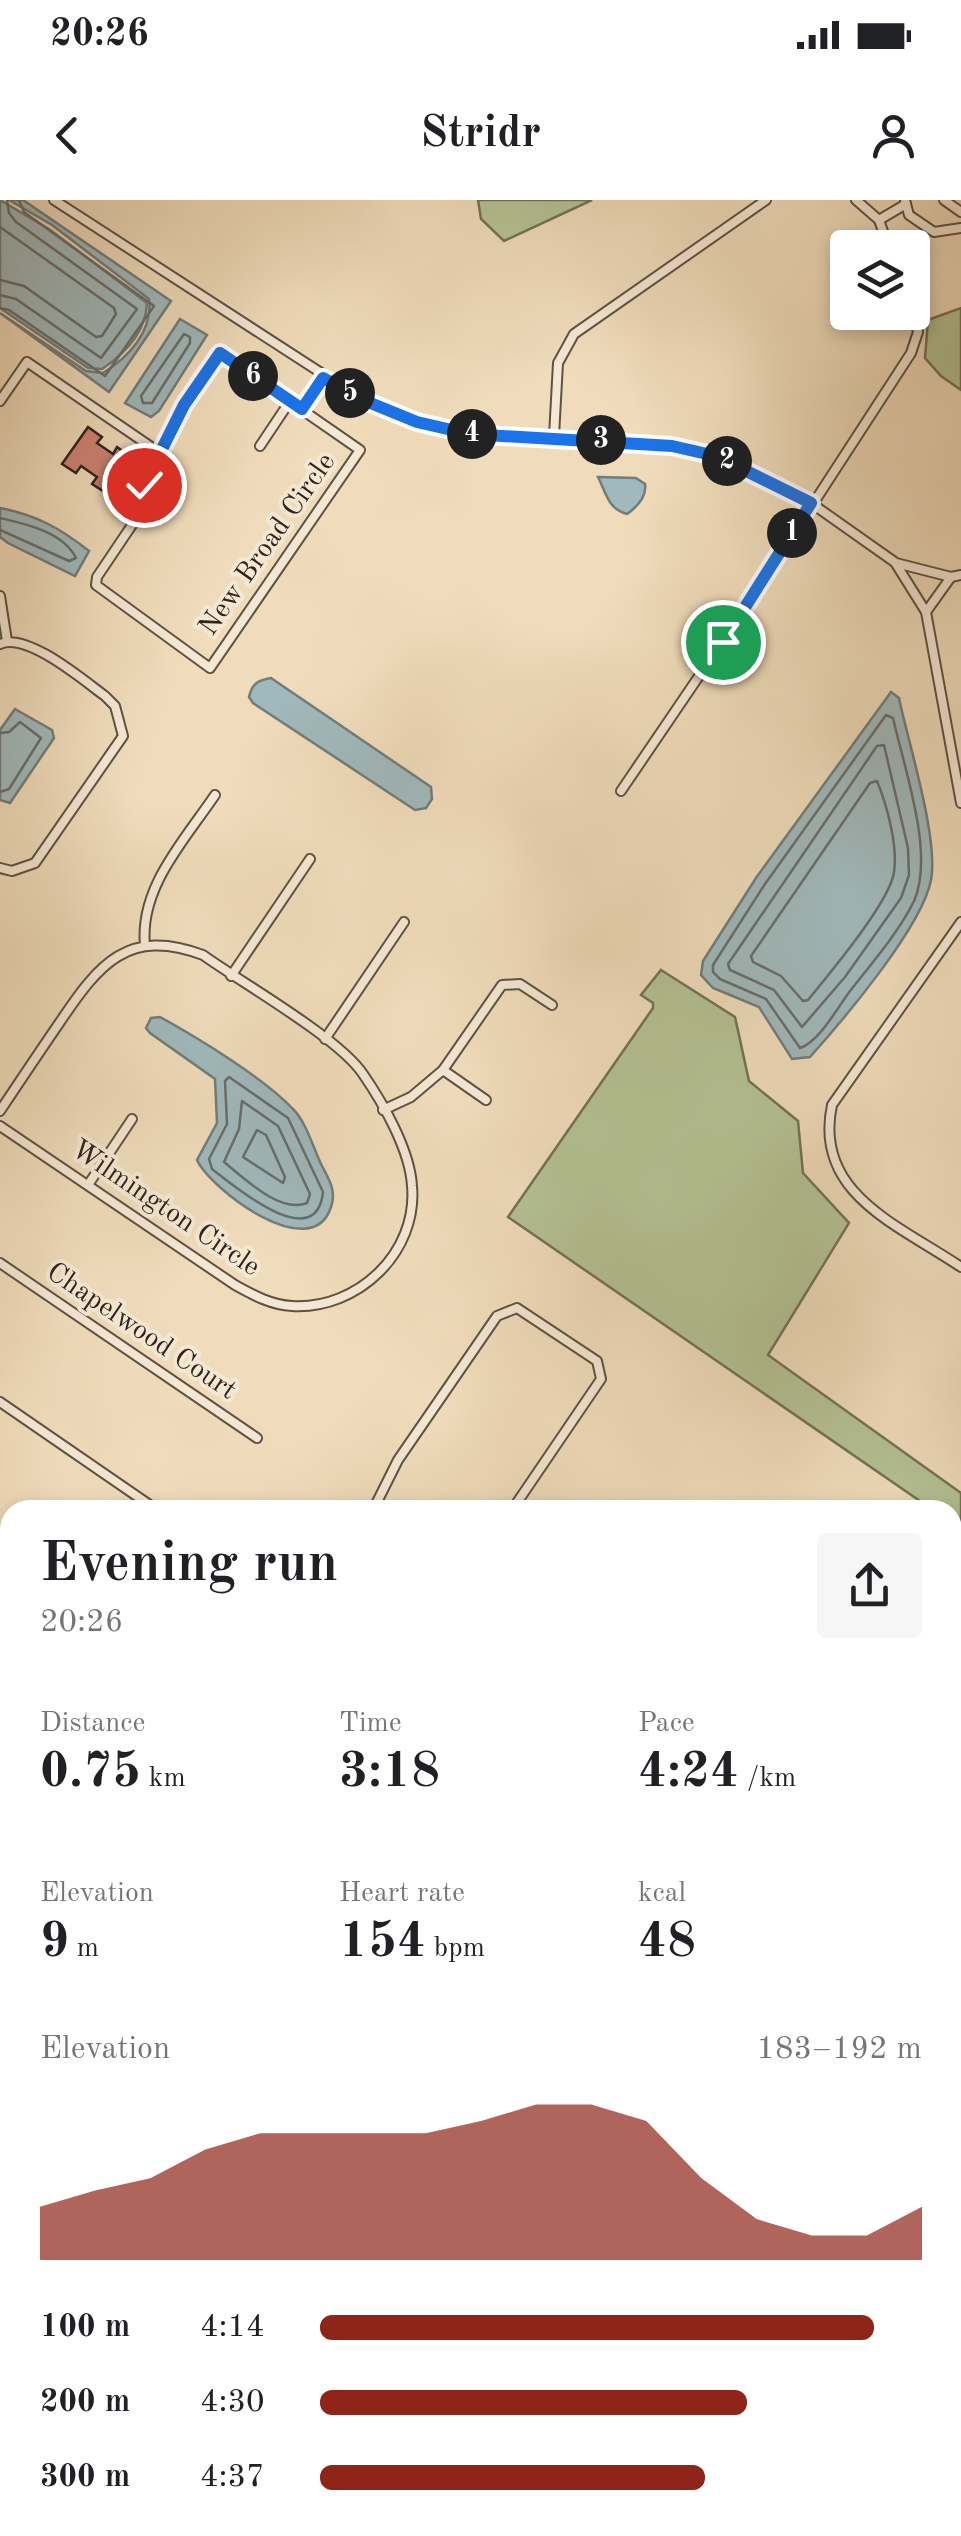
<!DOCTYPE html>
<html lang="en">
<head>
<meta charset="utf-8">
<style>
  :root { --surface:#fff; --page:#f6f6f6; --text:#202124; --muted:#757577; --accent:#8f2418 }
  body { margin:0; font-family:"Old Standard TT",serif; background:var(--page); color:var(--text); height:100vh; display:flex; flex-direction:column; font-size:38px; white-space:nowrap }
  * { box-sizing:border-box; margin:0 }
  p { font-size:32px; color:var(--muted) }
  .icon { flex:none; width:55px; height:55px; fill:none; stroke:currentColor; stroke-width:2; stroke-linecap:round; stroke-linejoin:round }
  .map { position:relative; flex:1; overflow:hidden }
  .side { position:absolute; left:0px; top:1300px; width:962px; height:1038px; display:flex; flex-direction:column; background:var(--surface); border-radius:30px 30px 0 0; box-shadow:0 5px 15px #0003 }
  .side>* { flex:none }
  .buttons { position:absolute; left:830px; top:30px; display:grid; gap:20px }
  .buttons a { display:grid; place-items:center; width:100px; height:100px; border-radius:10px; background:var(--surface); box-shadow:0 5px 15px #0003; font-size:50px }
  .pin { position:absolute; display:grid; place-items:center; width:85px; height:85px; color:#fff; margin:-42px; border:5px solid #fff; border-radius:50%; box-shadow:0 2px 10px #0007 }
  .km { position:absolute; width:50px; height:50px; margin:-25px; border-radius:50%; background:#222; color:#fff; font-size:28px; line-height:50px; text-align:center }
  .round { display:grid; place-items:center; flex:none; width:105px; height:105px; border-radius:10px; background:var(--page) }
  .summary { display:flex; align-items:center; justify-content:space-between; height:170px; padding:0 40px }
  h1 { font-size:55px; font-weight:600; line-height:75px }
  .stats { display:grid; grid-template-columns:repeat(3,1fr); gap:15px; height:170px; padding:10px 40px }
  .stats div { display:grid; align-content:center }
  .stats b { font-size:50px; font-weight:600 }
  .stats small { font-size:28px; font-weight:400 }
  .stats p { font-size:28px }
  .chart { height:280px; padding:20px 40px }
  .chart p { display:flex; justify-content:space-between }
  .chart svg { width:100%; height:180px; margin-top:10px; fill:var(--accent); opacity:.7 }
  ul { padding:0 40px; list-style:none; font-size:32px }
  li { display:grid; grid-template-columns:160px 120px 1fr; align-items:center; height:75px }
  li i { height:25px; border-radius:12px; background:var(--accent) }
  .status { display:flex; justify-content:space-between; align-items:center; height:70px; padding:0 50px; background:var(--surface); direction:ltr }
  .status svg { height:28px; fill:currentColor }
  header { display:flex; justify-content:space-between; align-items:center; height:130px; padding:0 40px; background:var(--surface); font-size:45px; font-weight:600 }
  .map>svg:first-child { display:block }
  .green { fill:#b4c294; stroke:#717358; stroke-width:2.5 }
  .water { fill:#a0b9bc; stroke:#727d7c; stroke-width:2.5 }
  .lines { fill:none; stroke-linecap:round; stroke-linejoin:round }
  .shore { stroke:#676e6c; stroke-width:2.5 }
  .building { fill:#ce8375; stroke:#2e241c; stroke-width:2.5 }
  .street-casing { stroke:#5e5244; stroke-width:12 }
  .street { stroke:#f5e8d3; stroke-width:8 }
  .route-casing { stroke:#fff; stroke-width:20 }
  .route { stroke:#1a73e8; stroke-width:12 }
  .labels { text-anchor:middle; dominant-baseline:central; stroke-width:8; stroke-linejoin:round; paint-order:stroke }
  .street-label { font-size:28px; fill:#2e241c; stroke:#f5e8d3 }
</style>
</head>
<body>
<div class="status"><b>20:26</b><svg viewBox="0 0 49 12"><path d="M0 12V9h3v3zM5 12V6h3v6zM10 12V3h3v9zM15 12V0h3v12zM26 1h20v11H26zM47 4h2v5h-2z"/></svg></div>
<header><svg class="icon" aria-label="back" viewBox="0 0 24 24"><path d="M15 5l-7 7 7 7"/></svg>Stridr<svg class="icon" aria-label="person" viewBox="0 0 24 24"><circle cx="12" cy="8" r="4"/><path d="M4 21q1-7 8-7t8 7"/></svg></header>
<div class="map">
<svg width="961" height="2336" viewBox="0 0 961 2336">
  <rect width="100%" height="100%" fill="#f0dcbb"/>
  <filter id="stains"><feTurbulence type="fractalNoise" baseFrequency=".002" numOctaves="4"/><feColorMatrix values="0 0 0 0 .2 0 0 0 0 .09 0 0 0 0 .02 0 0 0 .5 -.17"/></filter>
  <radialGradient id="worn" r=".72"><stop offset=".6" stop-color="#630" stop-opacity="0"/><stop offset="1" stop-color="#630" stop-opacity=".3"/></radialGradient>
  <g class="green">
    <path d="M478,0H592L504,41L481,19Z"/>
    <path d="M961,108V190L941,176L925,158L928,120Z"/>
    <path d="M661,770L735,817L749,881L798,921L803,973L849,1023L768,1155L961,1293V1338L953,1360L952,1310H933L508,1017L653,808V803L641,795Z"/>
    <path d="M953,1361L961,1367V1640L952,1634Z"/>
    <path d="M961,2190V2336H862L868,2328H952L953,2203Z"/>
    <path d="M240,2328H528L525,2336H234Z"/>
  </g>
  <g class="water">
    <path d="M0,0L49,29L147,103C146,131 126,153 102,169L88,168L0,108Z"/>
    <path d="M9,0H23L171,101L109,192L0,113L86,171L103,173C129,157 153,131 149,99L52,25Z"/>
    <path d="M180,119L207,135L159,211L151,217L125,203Z"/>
    <path d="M598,277L636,278L645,284C647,297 637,307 627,314C608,309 606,293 598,277Z"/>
    <path d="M0,308C36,315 60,328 89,351L75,376L8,343L0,337Z"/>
    <path d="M271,478L431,587L432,599L426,608L415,610L253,503L249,497C252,483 259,480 271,478Z"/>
    <path d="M891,492L899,498C908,542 939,639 931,680C922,727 844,819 810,857L792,859L759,807L713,788L701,775L703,761L756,678Z"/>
    <path d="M15,509L52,530L54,538L10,603L0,600V530Z"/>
    <path d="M160,817C198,838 264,878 293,909C306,922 313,947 321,964C328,978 337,990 331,1007C312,1066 211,990 197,960L217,923L215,879L150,833L146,828L151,818Z"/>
  </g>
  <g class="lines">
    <g class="shore">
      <path d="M0,27L114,108L116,114L102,136L96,137L24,86L0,80"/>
      <path d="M0,95L16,99L101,158L137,109L16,22L9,13L7,0"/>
      <path d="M0,108L9,110L105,176L154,106L24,12L19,0"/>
      <path d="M184,134L190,137V143L152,203H143L141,196Z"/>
      <path d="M0,318C26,324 63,332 76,358L69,361L0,330"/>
      <path d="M886,515L893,518C904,568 935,654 914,701C899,732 871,764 850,791C838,807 819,842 800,848L766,799L720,779L713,772V765L765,684Z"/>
      <path d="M0,533L9,532L20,522L41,538L9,589L0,592"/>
      <path d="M884,545L908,648L909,675L901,698L845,777L802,827L774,790L730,770L728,764L877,546Z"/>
      <path d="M877,581C887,605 898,646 894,672C890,702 829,774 808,800L803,801L781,776L753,762L751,756L870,583Z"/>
      <path d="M229,877L288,918L323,992C316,1056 234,986 212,969L209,959L227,924L225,881Z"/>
      <path d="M242,901L278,926L310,994L307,1003C280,1014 244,978 224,962L239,929Z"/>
      <path d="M257,930L266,935L285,977L283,983L243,957Z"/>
    </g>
  </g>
  <path class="building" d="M88,227L102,237L97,243L113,254L117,247L131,257L106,293L92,284L97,277L81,266L76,273L62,264Z"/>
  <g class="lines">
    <defs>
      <g id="street">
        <path d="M54,0L363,200L417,222L469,234L673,246L716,256L811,303L896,363L951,377L961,375"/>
        <path d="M856,0L879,20L889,48"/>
        <path d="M905,0L909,15L934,32L961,28"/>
        <path d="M944,0L961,12"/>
        <path d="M879,20L906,4"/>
        <path d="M220,153L360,250L210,468L96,385L97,377L136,319L144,285L184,205Z"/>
        <path d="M0,201L27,162L160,253"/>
        <path d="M302,209L323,177"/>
        <path d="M554,236L558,163L574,134L766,0"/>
        <path d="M260,246L290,201"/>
        <path d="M896,364L926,412L961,603"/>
        <path d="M0,396L7,441"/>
        <path d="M926,412L951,377"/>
        <path d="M0,444C27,432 83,480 105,496L115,506L123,536L35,663L12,671L0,668"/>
        <path d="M621,591L750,401L911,153L918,132L912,109"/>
        <path d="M961,722L832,905C813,994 899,1025 961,1067"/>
        <path d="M145,746C139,688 184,641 215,595"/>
        <path d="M231,776L310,659"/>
        <path d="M325,839L404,722"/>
        <path d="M443,870L486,900"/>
        <path d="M383,910L411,897L443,870L502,785L520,784L552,805"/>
        <path d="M0,911C20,881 40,851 60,822C99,764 128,727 203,755C242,783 339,838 363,874C383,903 410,950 412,986C418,1052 358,1110 292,1106C271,1105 253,1095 235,1085L0,926"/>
        <path d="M88,985L132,919"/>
        <path d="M0,1063L257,1238"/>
        <path d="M0,1202L157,1310"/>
        <path d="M373,1310L398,1260L497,1116L517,1108L597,1161L601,1179L512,1310"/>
        <path d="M0,1343L10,1350"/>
        <path d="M0,1408L10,1393"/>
        <path d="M0,1555L10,1562"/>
        <path d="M952,1733L961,1739"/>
        <path d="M952,1852L961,1840"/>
        <path d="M0,1989L10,1924"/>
        <path d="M952,2076L961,2064"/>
        <path d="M0,2124L10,2135"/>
        <path d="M110,2336L116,2328"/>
        <path d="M603,2336L608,2328"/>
      </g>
    </defs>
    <use href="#street" class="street-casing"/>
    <use href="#street" class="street"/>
  </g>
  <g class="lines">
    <defs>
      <path id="route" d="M144,285L184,205L220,153L302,209L323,178L363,200L417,222L469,234L672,246L716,256L811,303L723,442"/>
    </defs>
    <use href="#route" class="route-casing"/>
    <use href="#route" class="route"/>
  </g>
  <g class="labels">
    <g class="street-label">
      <text transform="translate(268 345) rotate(-55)">New Broad Circle</text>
      <text transform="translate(165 1009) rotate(34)">Wilmington Circle</text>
      <text transform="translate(141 1132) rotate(34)">Chapelwood Court</text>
    </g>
  </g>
  <rect width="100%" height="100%" filter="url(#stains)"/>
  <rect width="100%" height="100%" fill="url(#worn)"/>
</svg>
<div class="buttons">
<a><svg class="icon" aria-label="layers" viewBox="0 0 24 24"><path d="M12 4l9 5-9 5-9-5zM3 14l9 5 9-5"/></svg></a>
</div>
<div class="pin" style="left:723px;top:442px;background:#1e9e55"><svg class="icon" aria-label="arrive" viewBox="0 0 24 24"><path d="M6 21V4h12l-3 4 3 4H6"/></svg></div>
<div class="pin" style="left:144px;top:285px;background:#d93025"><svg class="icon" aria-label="check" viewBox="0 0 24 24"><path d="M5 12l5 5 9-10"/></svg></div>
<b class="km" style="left:792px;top:333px">1</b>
<b class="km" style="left:727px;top:261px">2</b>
<b class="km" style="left:601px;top:240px">3</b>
<b class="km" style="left:472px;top:234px">4</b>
<b class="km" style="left:350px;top:193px">5</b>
<b class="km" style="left:253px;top:176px">6</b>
<section class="side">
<div class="summary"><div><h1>Evening run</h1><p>20:26</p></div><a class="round"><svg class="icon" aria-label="share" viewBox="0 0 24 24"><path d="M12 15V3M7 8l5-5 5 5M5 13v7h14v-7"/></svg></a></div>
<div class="stats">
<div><p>Distance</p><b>0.75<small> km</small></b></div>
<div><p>Time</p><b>3:18</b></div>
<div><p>Pace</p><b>4:24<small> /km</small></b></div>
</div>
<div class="stats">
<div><p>Elevation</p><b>9<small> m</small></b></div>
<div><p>Heart rate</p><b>154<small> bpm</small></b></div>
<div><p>kcal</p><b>48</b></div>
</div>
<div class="chart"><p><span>Elevation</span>183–192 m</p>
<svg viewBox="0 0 160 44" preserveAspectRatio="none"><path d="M0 44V31L10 27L20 24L30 17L40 13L50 13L60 13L70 13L80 10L90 6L100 6L110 10L120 24L130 34L140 38L150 38L160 31V44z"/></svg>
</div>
<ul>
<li><b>100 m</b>4:14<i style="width:92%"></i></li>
<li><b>200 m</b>4:30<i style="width:71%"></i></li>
<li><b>300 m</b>4:37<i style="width:64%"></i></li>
</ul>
</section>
</div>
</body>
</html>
